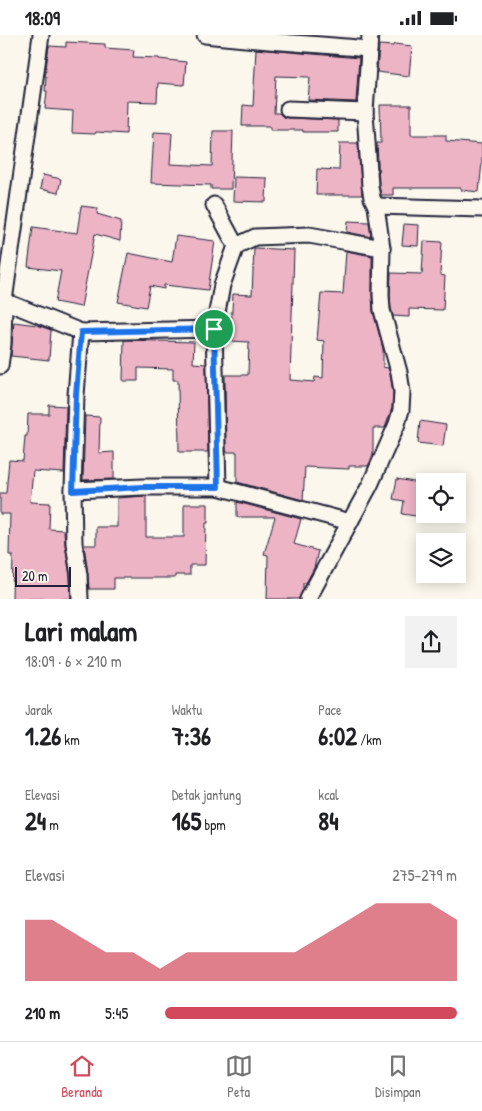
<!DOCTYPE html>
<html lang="id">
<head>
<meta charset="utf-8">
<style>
  :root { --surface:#fff; --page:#f2f2f2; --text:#202124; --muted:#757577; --line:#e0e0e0; --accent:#d1495b }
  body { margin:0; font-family:"Patrick Hand",sans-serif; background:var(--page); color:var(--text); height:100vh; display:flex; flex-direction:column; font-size:19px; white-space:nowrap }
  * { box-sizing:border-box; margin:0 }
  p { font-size:16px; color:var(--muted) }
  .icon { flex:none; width:28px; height:28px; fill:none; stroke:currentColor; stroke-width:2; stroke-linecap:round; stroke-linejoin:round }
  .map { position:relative; height:564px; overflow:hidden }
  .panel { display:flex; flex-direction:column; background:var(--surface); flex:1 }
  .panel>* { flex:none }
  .fabs { position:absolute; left:416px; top:438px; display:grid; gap:10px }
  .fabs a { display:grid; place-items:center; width:50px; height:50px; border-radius:0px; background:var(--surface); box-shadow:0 2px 12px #0003; font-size:25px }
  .scale { position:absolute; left:15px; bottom:12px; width:56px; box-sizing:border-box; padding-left:5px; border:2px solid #22223b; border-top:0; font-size:14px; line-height:18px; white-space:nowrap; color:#22223b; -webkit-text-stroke:4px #fbf7ec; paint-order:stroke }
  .pin { position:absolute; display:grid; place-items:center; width:42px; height:42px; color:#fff; margin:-21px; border:2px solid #fff; border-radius:50%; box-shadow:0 1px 5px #0007 }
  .round { display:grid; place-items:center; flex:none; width:52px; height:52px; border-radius:0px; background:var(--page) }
  .overview { display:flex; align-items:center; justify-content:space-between; height:85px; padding:0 25px }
  h1 { font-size:28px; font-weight:800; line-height:38px }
  .metrics { display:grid; grid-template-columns:repeat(3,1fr); gap:8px; height:85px; padding:5px 25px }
  .metrics div { display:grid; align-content:center }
  .metrics b { font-size:25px; font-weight:800 }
  .metrics small { font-size:14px; font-weight:400 }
  .metrics p { font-size:14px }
  .chart { height:140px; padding:10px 25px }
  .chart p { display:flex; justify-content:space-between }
  .chart svg { width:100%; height:90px; margin-top:5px; fill:var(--accent); opacity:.7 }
  ul { padding:0 25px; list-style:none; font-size:16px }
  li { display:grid; grid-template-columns:80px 60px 1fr; align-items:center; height:38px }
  li i { height:12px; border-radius:6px; background:var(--accent) }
  .status { display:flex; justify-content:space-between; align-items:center; height:35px; padding:0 25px; background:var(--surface); direction:ltr }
  .status svg { height:14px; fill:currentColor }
  .tab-bar { display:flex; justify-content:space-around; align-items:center; height:70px; border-top:1px solid var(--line); background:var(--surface); font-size:14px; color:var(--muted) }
  .tab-bar a { display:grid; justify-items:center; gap:2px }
  .tab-bar .on { color:var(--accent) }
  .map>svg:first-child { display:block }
  .building { fill:#edb4c6; stroke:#22223b }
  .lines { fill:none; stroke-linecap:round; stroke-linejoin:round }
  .minor-casing { stroke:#22223b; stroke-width:19 }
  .minor { stroke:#fbf7ec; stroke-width:15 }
  .route-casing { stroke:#fff; stroke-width:10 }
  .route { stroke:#1a73e8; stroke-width:6 }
</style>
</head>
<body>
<div class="status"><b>18:09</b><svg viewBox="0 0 49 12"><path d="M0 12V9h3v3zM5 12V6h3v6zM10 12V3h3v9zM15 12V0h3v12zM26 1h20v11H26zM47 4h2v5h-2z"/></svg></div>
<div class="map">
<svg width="482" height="564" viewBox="0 0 482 564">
  <rect width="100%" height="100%" fill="#fbf7ec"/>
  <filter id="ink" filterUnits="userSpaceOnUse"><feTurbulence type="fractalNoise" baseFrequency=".02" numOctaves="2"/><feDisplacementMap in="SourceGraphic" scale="10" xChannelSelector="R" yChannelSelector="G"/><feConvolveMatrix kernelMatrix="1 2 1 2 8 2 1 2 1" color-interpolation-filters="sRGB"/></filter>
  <g filter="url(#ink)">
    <g class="building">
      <path d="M66,7L105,9V13L134,15L133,22L159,23V24L186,27L184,50L158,48L157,67L127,66L126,99L96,97L95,99L72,98L73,76L45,74L47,56H45L46,41H45L49,11L66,12Z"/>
      <path d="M394,9L412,11L409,41L377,37L379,10L393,11Z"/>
      <path d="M256,14L359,23L356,67L308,65L310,42L276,41L274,78H279L283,82L288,83L338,85V97H303V95H270V91H242L243,70L253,71Z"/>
      <path d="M380,70H411V100H446V106L482,109V127L479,157L461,155V153H393V160H381L379,150L377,108H381Z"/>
      <path d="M213,96H233L231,154H211V150L151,148L154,97L172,98L170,129L212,131Z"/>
      <path d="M340,108H358L362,160H316L317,134L339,135Z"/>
      <path d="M43,140L61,144L58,158L40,154Z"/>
      <path d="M234,142L267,143L266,167L233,166Z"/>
      <path d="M81,171L98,173L97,179L121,186L120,206L95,199L81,272L55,267L61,236L28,232L33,192L77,198Z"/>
      <path d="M348,186L369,187L371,202L347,197Z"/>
      <path d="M404,189L419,190L418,211L402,210Z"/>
      <path d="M176,201L215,206L208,255L164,250V254L150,251L146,272L118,267L128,218L172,227Z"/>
      <path d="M424,206L442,207L440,240L445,241L443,275L409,274V282L393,281L391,273L390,260L391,238L422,239Z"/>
      <path d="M254,213L294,215L290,345L314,347L315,342L323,343L324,306L317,305L321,258L343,259L346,216L372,221V260L373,276L383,314V332L388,333L390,339L393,357L392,373L385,393H373V421L368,431H349V434L305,432L303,465L237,447V417H226L225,340H248L249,307L230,306L233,259L252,260Z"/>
      <path d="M14,287L37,290L51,295L49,325L11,321Z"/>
      <path d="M124,305L194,307L193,328L206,329L208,417H179L178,345H173V334L138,333V346H123Z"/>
      <path d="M49,370L66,371L64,438L33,436L30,467L50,468L49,494L64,495L65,509L70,541L71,564H12L13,520H9L10,479H0V458H6L9,425L23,426L25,401H27L28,379H49Z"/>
      <path d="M85,381L100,382L99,418L114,417V444L83,445Z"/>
      <path d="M420,386L446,390L443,411L418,408Z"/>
      <path d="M397,444L425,449V471L423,482L402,479L404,466L393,464Z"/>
      <path d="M146,461V502H184V469H208V488H206L205,530H190V540H175V543H114V554H89L88,539L84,510H96V492H117V463Z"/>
      <path d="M237,467L301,484L294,509L318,516L314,533L306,548H303V554L299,564H267L268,520L264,519L275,482H237Z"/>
    </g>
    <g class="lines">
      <defs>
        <g id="minor">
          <path d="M205,0C259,6 314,9 369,14"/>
          <path d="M288,74L365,77L370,151L372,163L376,171L382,213L381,260L382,275L399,337L402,357L401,375L397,389L370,450L308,564"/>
          <path d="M365,77L370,0"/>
          <path d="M214,170L236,211"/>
          <path d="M376,171L482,174"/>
          <path d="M4,266L81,297L76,360L73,455"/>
          <path d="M81,297L214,294"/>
          <path d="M0,331L3,309L4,266L41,0"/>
          <path d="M218,452L214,294L222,250L236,211L255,202L309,200L382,213"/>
          <path d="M80,564L79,540L74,508L73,455L143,452H218L350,487"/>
        </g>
      </defs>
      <use href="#minor" class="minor-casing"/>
      <use href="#minor" class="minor"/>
    </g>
  </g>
  <g class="lines" filter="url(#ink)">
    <defs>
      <path id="route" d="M214,294L218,452H142L73,456L76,360L81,297Z"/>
    </defs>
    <use href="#route" class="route-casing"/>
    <use href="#route" class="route"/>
  </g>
</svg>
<div class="fabs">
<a><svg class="icon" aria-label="locate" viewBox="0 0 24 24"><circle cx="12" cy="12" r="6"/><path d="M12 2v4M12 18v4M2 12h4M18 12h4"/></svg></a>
<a><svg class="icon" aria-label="layers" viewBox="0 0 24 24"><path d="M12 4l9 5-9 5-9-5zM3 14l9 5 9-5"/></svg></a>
</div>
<div class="scale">20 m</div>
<div class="pin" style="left:214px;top:294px;background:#1e9e55"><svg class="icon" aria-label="arrive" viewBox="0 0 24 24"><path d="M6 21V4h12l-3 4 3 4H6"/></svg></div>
</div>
<section class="panel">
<div class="overview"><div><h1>Lari malam</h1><p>18:09 · 6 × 210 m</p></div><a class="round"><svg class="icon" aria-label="share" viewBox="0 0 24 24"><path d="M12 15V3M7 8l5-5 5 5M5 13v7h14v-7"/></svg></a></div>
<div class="metrics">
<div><p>Jarak</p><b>1.26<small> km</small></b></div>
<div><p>Waktu</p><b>7:36</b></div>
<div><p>Pace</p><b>6:02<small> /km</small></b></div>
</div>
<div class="metrics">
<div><p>Elevasi</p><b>24<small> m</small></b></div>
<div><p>Detak jantung</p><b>165<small> bpm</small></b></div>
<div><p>kcal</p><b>84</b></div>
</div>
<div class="chart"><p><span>Elevasi</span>275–279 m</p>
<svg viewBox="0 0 160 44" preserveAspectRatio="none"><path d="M0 44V14L10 14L20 22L30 30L40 30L50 38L60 30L70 30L80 30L90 30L100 30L110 22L120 14L130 6L140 6L150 6L160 14V44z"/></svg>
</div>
<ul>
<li><b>210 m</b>5:45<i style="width:100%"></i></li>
</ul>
</section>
<nav class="tab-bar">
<a class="on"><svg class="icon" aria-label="home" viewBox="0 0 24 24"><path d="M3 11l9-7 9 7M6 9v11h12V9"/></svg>Beranda</a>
<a><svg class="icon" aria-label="map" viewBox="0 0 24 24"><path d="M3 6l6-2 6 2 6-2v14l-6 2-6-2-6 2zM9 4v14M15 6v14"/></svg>Peta</a>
<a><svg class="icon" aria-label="saved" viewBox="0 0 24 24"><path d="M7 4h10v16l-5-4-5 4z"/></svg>Disimpan</a>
</nav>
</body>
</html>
